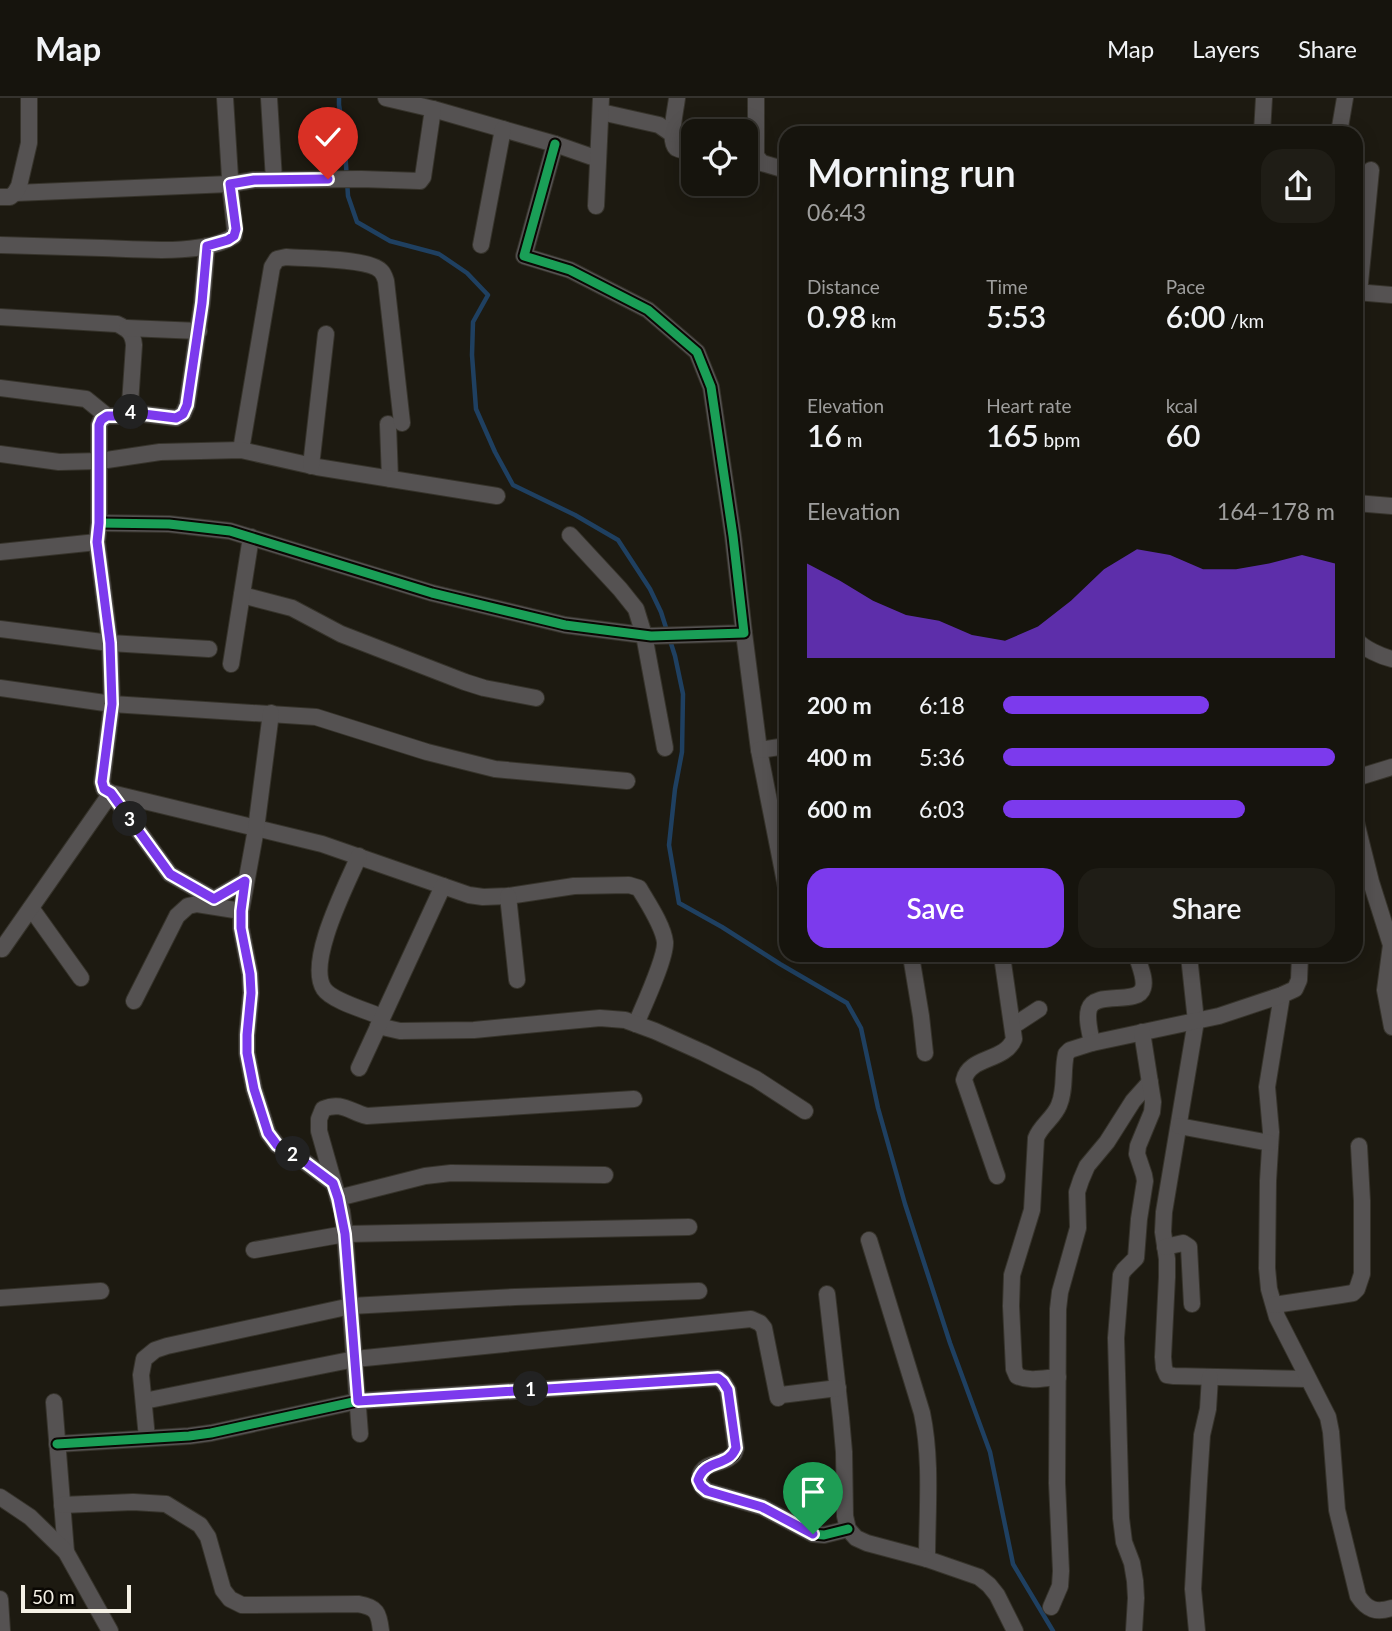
<!DOCTYPE html>
<html lang="en">
<head>
<meta charset="utf-8">
<style>
  :root { --surface:#16140d; --page:#1f1d16; --text:#f1f3f6; --muted:#9e9e9d; --line:#35332e; --accent:#7c3aed }
  body { margin:0; font-family:Lato,sans-serif; background:var(--page); color:var(--text); height:100vh; display:flex; flex-direction:column; font-size:26px; white-space:nowrap }
  * { box-sizing:border-box; margin:0 }
  p { font-size:23px; color:var(--muted) }
  .icon { flex:none; width:38px; height:38px; fill:none; stroke:currentColor; stroke-width:2; stroke-linecap:round; stroke-linejoin:round }
  .map { position:relative; flex:1; overflow:hidden }
  .panel { position:absolute; left:779px; top:28px; width:584px; height:836px; display:flex; flex-direction:column; background:var(--surface); border-radius:21px; box-shadow:0 4px 18px #0003,0 0 0 2px var(--line) }
  .panel>* { flex:none }
  .controls { position:absolute; left:681px; top:21px; display:grid; gap:14px }
  .controls a { display:grid; place-items:center; width:77px; height:77px; border-radius:14px; background:var(--surface); box-shadow:0 4px 18px #0003,0 0 0 2px var(--line); font-size:35px }
  .scale { position:absolute; left:21px; bottom:18px; width:110px; box-sizing:border-box; padding-left:7px; border:4px solid #f4f0e5; border-top:0; font-size:19px; line-height:24px; white-space:nowrap; color:#f4f0e5; -webkit-text-stroke:5px #0a0703; paint-order:stroke }
  .pin { position:absolute; display:grid; place-items:center; width:60px; height:60px; color:#fff; margin:-72px -30px; border-radius:50% 50% 50% 0; rotate:-45deg; box-shadow:0 0 7px #0007 }
  .pin .icon { rotate:45deg }
  .km { position:absolute; width:35px; height:35px; margin:-18px; border-radius:50%; background:#222; color:#fff; font-size:19px; line-height:35px; text-align:center }
  .round { display:grid; place-items:center; flex:none; width:74px; height:74px; border-radius:21px; background:var(--page) }
  .head { display:flex; align-items:center; justify-content:space-between; height:119px; padding:0 28px }
  h1 { font-size:38px; font-weight:600; line-height:52px }
  .metrics { display:grid; grid-template-columns:repeat(3,1fr); gap:10px; height:119px; padding:7px 28px }
  .metrics div { display:grid; align-content:center }
  .metrics b { font-size:30px; font-weight:600 }
  .metrics small { font-size:19px; font-weight:400 }
  .metrics p { font-size:19px }
  .chart { height:196px; padding:14px 28px }
  .chart p { display:flex; justify-content:space-between }
  .chart svg { width:100%; height:126px; margin-top:7px; fill:var(--accent); opacity:.7 }
  .cta { display:flex; gap:14px; margin-top:auto; padding:14px 28px }
  .cta a { flex:1; height:80px; border-radius:21px; background:var(--accent); color:#fff; font-size:28px; font-weight:600; line-height:80px; text-align:center }
  .cta a+a { background:var(--page); color:var(--text) }
  ul { padding:0 28px; list-style:none; font-size:23px }
  li { display:grid; grid-template-columns:112px 84px 1fr; align-items:center; height:52px }
  li i { height:18px; border-radius:9px; background:var(--accent) }
  header { display:flex; align-items:center; gap:42px; box-sizing:border-box; height:98px; padding:0 35px; background:var(--surface); border-bottom:2px solid var(--line) }
  header strong { font-size:33px }
  nav { display:flex; gap:38px; margin-inline-start:auto; font-size:24px }
  .map>svg:first-child { display:block }
  .lines { fill:none; stroke-linecap:round; stroke-linejoin:round }
  .stream { stroke:#1f4061; stroke-width:4.5 }
  .minor-casing { stroke:#36332b; stroke-width:18 }
  .minor { stroke:#555252; stroke-width:16 }
  .cycleway-casing { stroke:#0a0703; stroke-width:13 }
  .cycleway { stroke:#1a9f57; stroke-width:9 }
  .route-casing { stroke:#fff; stroke-width:14 }
  .route { stroke:#7c3aed; stroke-width:9 }
</style>
</head>
<body>
<header>
<strong>Map</strong>
<nav><a>Map</a><a>Layers</a><a>Share</a></nav>
</header>
<div class="map">
<svg width="1392" height="1533" viewBox="0 0 1392 1533">
  <rect width="100%" height="100%" fill="#1d1a11"/>
  <g class="lines">
    <path class="stream" d="M339,0V7L344,36L348,98L357,124L390,143L439,156L467,175L488,197L473,224L472,257L476,311L495,354L513,387L575,417L618,442L650,491L661,514L675,558L683,596L682,654L675,691L669,747L679,805L722,829L780,866L847,905L861,930L878,1010L905,1106L950,1245L990,1354L1013,1466L1053,1533"/>
    <defs>
      <g id="minor">
        <path d="M677,0C676,10 668,43 676,50C680,52 688,53 693,53"/>
        <path d="M756,0V58L762,65L786,72"/>
        <path d="M433,11L555,46L598,61"/>
        <path d="M601,14L659,27L672,36"/>
        <path d="M1262,35L1264,0"/>
        <path d="M1339,35L1345,0"/>
        <path d="M274,82L361,81L420,83L423,79L433,11L386,0"/>
        <path d="M15,95L230,86L254,82H274L269,0"/>
        <path d="M0,99H10L15,95L19,88L29,45V0"/>
        <path d="M596,108L601,0"/>
        <path d="M0,147C34,148 68,149 102,150C138,151 204,158 234,138L235,131L231,95L225,0"/>
        <path d="M481,147L503,31"/>
        <path d="M1356,194L1392,197"/>
        <path d="M1359,195L1371,72"/>
        <path d="M0,219L117,226C128,231 133,235 134,247L130,306L127,314L122,318H107L101,322L99,327V425L97,444L0,454"/>
        <path d="M127,230L199,233"/>
        <path d="M0,290L86,301L107,318"/>
        <path d="M127,314L176,320L183,316L187,307L202,205L207,148"/>
        <path d="M388,326L390,381"/>
        <path d="M241,352L272,169L277,161L286,159C306,161 369,160 381,173C384,176 385,180 386,183L402,325"/>
        <path d="M0,356L59,364L100,363L160,354L241,352L317,369L497,398"/>
        <path d="M311,368L326,236"/>
        <path d="M1356,405L1392,408"/>
        <path d="M99,425L169,426L230,433L432,495L565,527L651,538L744,535L733,438L711,289L697,254L648,212L570,172L524,158L555,46"/>
        <path d="M570,437L620,491L636,511L644,537L665,650"/>
        <path d="M97,444L110,545L112,606L102,684L104,691L111,695L322,746L469,797L483,799L508,798L574,788L629,787L639,790C647,804 663,827 665,844C666,860 643,909 636,926"/>
        <path d="M242,497L292,510L341,536L465,584L484,590L536,600"/>
        <path d="M0,531L110,545L209,551"/>
        <path d="M744,535L759,652L786,789"/>
        <path d="M1356,542C1365,551 1380,558 1392,561"/>
        <path d="M231,566L251,439"/>
        <path d="M0,590L112,606L316,619L427,654L495,671L627,683"/>
        <path d="M271,615L256,731L241,813V830L250,876L251,895L247,937V955L254,991L268,1035L277,1047L305,1064L333,1085"/>
        <path d="M759,652L786,648"/>
        <path d="M1356,680L1392,669"/>
        <path d="M1356,724L1371,784L1391,847L1385,892L1392,929"/>
        <path d="M359,758C347,786 306,864 324,891C332,903 368,913 382,919"/>
        <path d="M508,798L517,882"/>
        <path d="M31,810L81,880"/>
        <path d="M2,851L111,695L170,776L214,801L245,783"/>
        <path d="M911,858L921,918L925,955"/>
        <path d="M1189,858L1196,923L1164,1114L1163,1134L1167,1161V1179L1163,1259L1164,1270L1167,1277L1174,1278L1308,1281"/>
        <path d="M1282,897L1267,989L1271,1034L1268,1083L1267,1170L1269,1191L1277,1219L1328,1319L1331,1334L1337,1412L1358,1498C1367,1512 1376,1515 1392,1510"/>
        <path d="M134,903L177,818L188,808L197,806L241,813"/>
        <path d="M378,928L400,933L474,932L600,920L625,922L655,933L704,955L756,981L805,1013"/>
        <path d="M1013,928L1039,911"/>
        <path d="M1092,945C1090,934 1086,921 1089,911C1095,892 1138,908 1143,890C1146,881 1139,867 1137,858"/>
        <path d="M359,970L443,788"/>
        <path d="M1179,1028L1270,1045"/>
        <path d="M997,1078L964,982C969,958 1005,964 1014,941L1002,858"/>
        <path d="M338,1100L425,1078L451,1075L605,1077"/>
        <path d="M869,1142L922,1315C932,1363 927,1413 927,1461"/>
        <path d="M1165,1149L1183,1145L1189,1149L1192,1206"/>
        <path d="M254,1152L345,1136L689,1129"/>
        <path d="M827,1196L841,1320L844,1354L845,1418L848,1431L856,1440L867,1445L927,1461L979,1479L989,1487L997,1497L1015,1533"/>
        <path d="M0,1200L101,1193"/>
        <path d="M1274,1207L1341,1197L1353,1195L1357,1191L1362,1176V1103L1359,1048"/>
        <path d="M1058,1279C1044,1280 1030,1284 1017,1278L1014,1271L1011,1208L1012,1177L1032,1112L1036,1040C1041,1027 1054,1020 1059,1007C1066,991 1062,973 1066,956L1070,952L1092,945L1219,918L1282,897L1295,891L1299,882L1300,858"/>
        <path d="M144,1303L355,1261L751,1221L760,1225L764,1230L778,1300L781,1297L838,1290"/>
        <path d="M54,1304L66,1454"/>
        <path d="M360,1336L345,1136L342,1114L319,1033V1021L323,1011C342,1003 350,1014 367,1018L634,1001"/>
        <path d="M147,1340L141,1277L144,1261L155,1252L167,1248L351,1208L515,1199L699,1193"/>
        <path d="M57,1346L189,1338L211,1335L358,1303L718,1280L723,1284L728,1292L736,1350C734,1356 735,1356 729,1360C720,1366 703,1365 700,1378C698,1385 702,1389 707,1393L762,1409L813,1436L824,1437L848,1431"/>
        <path d="M0,1399L30,1419L66,1454L110,1533"/>
        <path d="M62,1407L133,1404L166,1406L200,1427L208,1439L223,1492L230,1501L242,1507L358,1506C377,1509 379,1515 381,1533"/>
        <path d="M0,1501L2,1533"/>
        <path d="M1051,1509L1060,1488L1061,1473L1057,1385L1058,1211L1060,1194L1078,1130L1077,1094L1081,1082L1087,1068L1107,1044L1133,1003L1150,984"/>
        <path d="M1134,1533L1136,1500L1135,1483L1132,1465L1124,1444L1121,1420L1116,1240L1121,1177L1124,1172L1136,1160L1139,1121L1145,1083L1144,1077L1137,1056L1138,1048L1152,1014L1153,1004L1142,934"/>
        <path d="M1197,1533L1193,1491L1199,1383L1202,1337L1208,1311L1210,1279"/>
      </g>
    </defs>
    <use href="#minor" class="minor-casing"/>
    <use href="#minor" class="minor"/>
    <defs>
      <g id="cycleway">
        <path d="M99,425L169,426L230,433L432,495L565,527L651,538L744,535L733,438L711,289L697,254L648,212L570,172L524,158L555,46"/>
        <path d="M57,1346L189,1338L211,1335L358,1303L718,1280L723,1284L728,1292L736,1350C734,1356 735,1356 729,1360C720,1366 703,1365 700,1378C698,1385 702,1389 707,1393L762,1409L813,1436L824,1437L848,1431"/>
      </g>
    </defs>
    <use href="#cycleway" class="cycleway-casing"/>
    <use href="#cycleway" class="cycleway"/>
  </g>
  <g class="lines">
    <defs>
      <path id="route" d="M328,81L254,82L230,86L236,131L234,138L228,142L207,148L202,205L187,307L183,316L176,320L127,314L122,318H107L101,322L99,327V425L97,444L110,545L112,606L102,684L104,691L111,695L170,776L214,801L245,783L241,813V830L250,876L251,895L247,937V955L254,991L268,1035L277,1047L305,1064L333,1085L338,1100L345,1136L358,1303L718,1280L723,1284L728,1292L736,1350C728,1370 705,1360 698,1382L701,1388L707,1393L762,1409L813,1436"/>
    </defs>
    <use href="#route" class="route-casing"/>
    <use href="#route" class="route"/>
  </g>
</svg>
<div class="controls">
<a><svg class="icon" aria-label="locate" viewBox="0 0 24 24"><circle cx="12" cy="12" r="6"/><path d="M12 2v4M12 18v4M2 12h4M18 12h4"/></svg></a>
</div>
<div class="scale">50 m</div>
<div class="pin" style="left:813px;top:1436px;background:#1e9e55"><svg class="icon" aria-label="arrive" viewBox="0 0 24 24"><path d="M6 21V4h12l-3 4 3 4H6"/></svg></div>
<div class="pin" style="left:328px;top:81px;background:#d93025"><svg class="icon" aria-label="check" viewBox="0 0 24 24"><path d="M5 12l5 5 9-10"/></svg></div>
<b class="km" style="left:531px;top:1291px">1</b>
<b class="km" style="left:293px;top:1056px">2</b>
<b class="km" style="left:130px;top:721px">3</b>
<b class="km" style="left:131px;top:314px">4</b>
<section class="panel">
<div class="head"><div><h1>Morning run</h1><p>06:43</p></div><a class="round"><svg class="icon" aria-label="share" viewBox="0 0 24 24"><path d="M12 15V3M7 8l5-5 5 5M5 13v7h14v-7"/></svg></a></div>
<div class="metrics">
<div><p>Distance</p><b>0.98<small> km</small></b></div>
<div><p>Time</p><b>5:53</b></div>
<div><p>Pace</p><b>6:00<small> /km</small></b></div>
</div>
<div class="metrics">
<div><p>Elevation</p><b>16<small> m</small></b></div>
<div><p>Heart rate</p><b>165<small> bpm</small></b></div>
<div><p>kcal</p><b>60</b></div>
</div>
<div class="chart"><p><span>Elevation</span>164–178 m</p>
<svg viewBox="0 0 160 44" preserveAspectRatio="none"><path d="M0 44V11L10 17L20 24L30 29L40 31L50 36L60 38L70 33L80 24L90 13L100 6L110 8L120 13L130 13L140 11L150 8L160 11V44z"/></svg>
</div>
<ul>
<li><b>200 m</b>6:18<i style="width:62%"></i></li>
<li><b>400 m</b>5:36<i style="width:100%"></i></li>
<li><b>600 m</b>6:03<i style="width:73%"></i></li>
</ul>
<div class="cta"><a>Save</a><a>Share</a></div>
</section>
</div>
</body>
</html>
